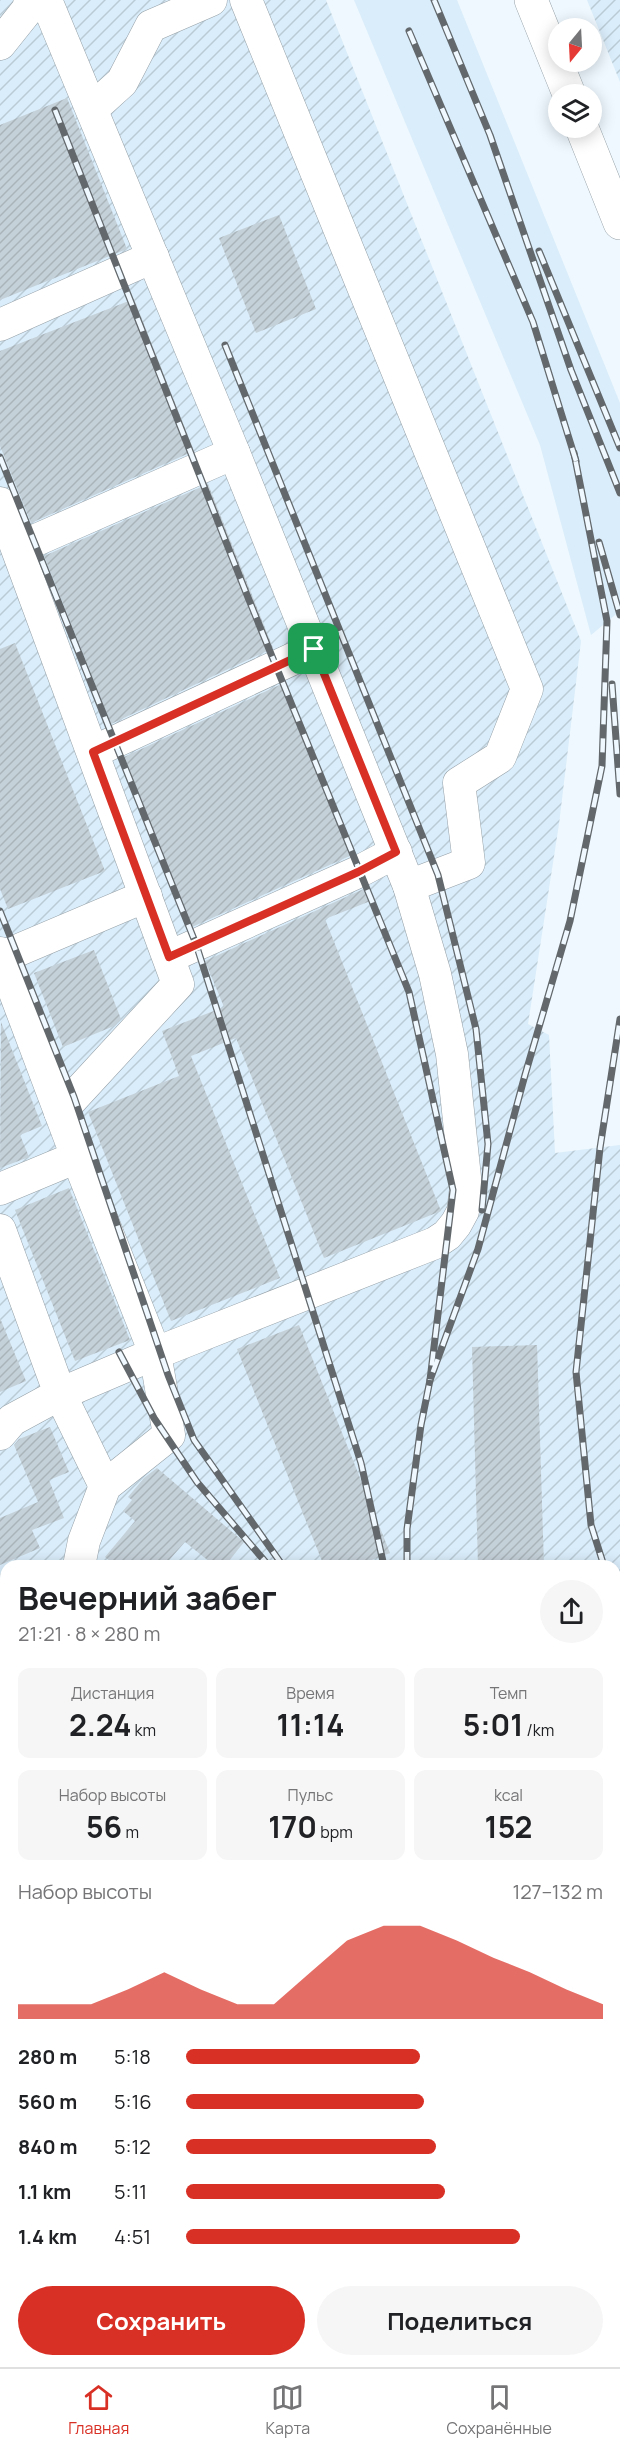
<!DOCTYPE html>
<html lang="ru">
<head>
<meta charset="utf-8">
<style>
  :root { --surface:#fff; --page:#f6f6f6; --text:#202124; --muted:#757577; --line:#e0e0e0; --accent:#d93025 }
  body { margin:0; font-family:Manrope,sans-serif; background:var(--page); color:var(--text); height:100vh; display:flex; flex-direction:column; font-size:22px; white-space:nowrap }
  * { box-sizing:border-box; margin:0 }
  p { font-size:20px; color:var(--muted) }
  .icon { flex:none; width:33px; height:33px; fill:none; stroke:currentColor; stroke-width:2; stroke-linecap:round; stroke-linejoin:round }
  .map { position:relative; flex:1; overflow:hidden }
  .details { position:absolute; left:0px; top:1560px; width:621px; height:807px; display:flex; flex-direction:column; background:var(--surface); border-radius:18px 18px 0 0; box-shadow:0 3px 15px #0003 }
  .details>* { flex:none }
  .needle { width:39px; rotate:198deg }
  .fabs { position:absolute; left:548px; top:18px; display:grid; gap:12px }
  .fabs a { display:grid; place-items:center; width:54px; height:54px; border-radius:50%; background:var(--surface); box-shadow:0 3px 15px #0003; font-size:30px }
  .pin { position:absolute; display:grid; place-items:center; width:51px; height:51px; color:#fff; margin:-26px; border-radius:12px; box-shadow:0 3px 9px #0006 }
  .round { display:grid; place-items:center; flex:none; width:63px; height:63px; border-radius:32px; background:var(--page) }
  .overview { display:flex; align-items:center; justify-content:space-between; height:102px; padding:0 18px }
  h1 { font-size:33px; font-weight:700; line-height:45px }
  .metrics { display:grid; grid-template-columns:repeat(3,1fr); gap:9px; height:102px; padding:6px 18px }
  .metrics div { display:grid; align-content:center; border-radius:12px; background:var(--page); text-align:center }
  .metrics b { font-size:30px; font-weight:700 }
  .metrics small { font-size:16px; font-weight:400 }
  .metrics p { font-size:16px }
  .chart { height:168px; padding:12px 18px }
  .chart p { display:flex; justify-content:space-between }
  .chart svg { width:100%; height:108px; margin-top:6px; fill:var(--accent); opacity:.7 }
  .button { display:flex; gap:12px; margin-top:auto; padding:12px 18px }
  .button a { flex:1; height:69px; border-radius:36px; background:var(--accent); color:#fff; font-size:24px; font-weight:700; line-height:69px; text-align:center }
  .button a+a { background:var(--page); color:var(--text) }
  ul { padding:0 18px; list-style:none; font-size:20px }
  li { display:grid; grid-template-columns:96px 72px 1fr; align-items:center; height:45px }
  li i { height:15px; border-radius:8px; background:var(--accent) }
  .dock { display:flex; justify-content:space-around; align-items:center; height:84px; border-top:2px solid var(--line); background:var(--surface); font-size:16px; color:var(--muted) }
  .dock a { display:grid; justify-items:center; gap:3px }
  .dock .current { color:var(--accent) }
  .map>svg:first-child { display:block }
  .built { fill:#daedfa }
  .industrial { fill:url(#industrial-furrows) }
  .forest { fill:url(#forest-firs) }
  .building { fill:url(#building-hatch) }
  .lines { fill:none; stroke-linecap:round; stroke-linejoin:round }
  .minor-casing { stroke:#95a0a7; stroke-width:33 }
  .major-casing { stroke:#95a0a7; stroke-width:34 }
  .minor { stroke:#fff; stroke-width:32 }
  .major { stroke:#fff; stroke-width:33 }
  .rail-casing { stroke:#62686c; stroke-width:7 }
  .rail { stroke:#eef8fe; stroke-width:4.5; stroke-dasharray:14; stroke-linecap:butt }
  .route-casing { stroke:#fff; stroke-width:12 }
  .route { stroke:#d93025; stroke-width:8 }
</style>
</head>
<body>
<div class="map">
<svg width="620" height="2367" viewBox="0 0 620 2367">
  <defs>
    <pattern id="industrial-furrows" width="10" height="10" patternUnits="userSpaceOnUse" patternTransform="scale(1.5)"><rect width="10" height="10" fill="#daedfa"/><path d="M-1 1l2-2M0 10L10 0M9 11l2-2" fill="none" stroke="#bacbd6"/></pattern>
    <pattern id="forest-firs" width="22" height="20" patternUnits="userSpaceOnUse" patternTransform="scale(1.5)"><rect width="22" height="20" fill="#85b8d7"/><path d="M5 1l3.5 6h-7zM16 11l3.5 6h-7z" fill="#6c95ae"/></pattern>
    <pattern id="building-hatch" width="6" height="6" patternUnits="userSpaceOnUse" patternTransform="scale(1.5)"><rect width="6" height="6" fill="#c5d1d9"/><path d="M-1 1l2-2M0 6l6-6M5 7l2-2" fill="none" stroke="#a9b3ba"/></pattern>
  </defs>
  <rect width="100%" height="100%" fill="#eef8fe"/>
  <path class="built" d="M354,0H457L620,403V611L591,635L540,445Z"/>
  <g class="industrial">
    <path d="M0,0H326L581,641L559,824L528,1024L549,1035L555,1153L620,1145V2196L615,2183V1566H6V1777L0,1775Z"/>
    <path d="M587,0H620V82Z"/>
  </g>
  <path class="forest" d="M6,1919V2361H615V2306L620,2317V2367H0V1922Z"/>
  <g class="building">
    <path d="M67,98L127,249L0,300V125Z"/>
    <path d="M279,215L316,309L256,333L219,238Z"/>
    <path d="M134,299L194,451L31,523L0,446V351Z"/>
    <path d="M208,484L273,648L111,724L44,556Z"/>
    <path d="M15,643L105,871L8,909L0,889V649Z"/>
    <path d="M286,682L354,854L192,927L124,757Z"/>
    <path d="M368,887L373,900L325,919L441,1211L324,1258L236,1038L191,1056L280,1278L171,1321L88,1112L179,1076L162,1031L224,1007L205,961Z"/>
    <path d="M94,950L121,1019L114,1026L63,1047L34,973Z"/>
    <path d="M1,1022L42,1126L20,1135L29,1157L0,1168Z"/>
    <path d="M69,1188L130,1340L75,1361L15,1210Z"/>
    <path d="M0,1318L26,1381L0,1392Z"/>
    <path d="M299,1325L390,1553L356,1566H324L237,1349Z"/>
    <path d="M537,1345L544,1566H478L472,1347Z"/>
    <path d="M50,1427L69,1472L49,1480L64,1518L32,1530L40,1548L0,1565V1518L38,1502L14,1445L19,1439Z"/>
    <path d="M157,1468L244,1542L225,1566H215L185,1542L164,1566H116L105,1557L135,1521L123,1511L132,1500L128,1497L144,1478Z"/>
  </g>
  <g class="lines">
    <defs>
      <g id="minor">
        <path d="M46,0L234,453L409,886L435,974L452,1054L466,1187L463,1211L456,1224L447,1235L435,1243L161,1351L60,1394L105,1486"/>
        <path d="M246,0L527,689L500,757L459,783L469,863L409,886"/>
        <path d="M0,44L28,9L30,0"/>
        <path d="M92,109L122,82L151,26L211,0"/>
        <path d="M0,325L153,257"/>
        <path d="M0,503L178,984L60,1112"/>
        <path d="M18,548L234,453"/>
        <path d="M93,752L314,649"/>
        <path d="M0,953L77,1157L155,1353L169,1435L105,1486L84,1541L79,1566"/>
        <path d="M2,957L146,896"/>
        <path d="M169,957L358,872L396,852"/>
        <path d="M0,1189L77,1157"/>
        <path d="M0,1230L60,1394L12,1420L0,1434"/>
        <path d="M0,1655L6,1657"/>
      </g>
      <g id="major">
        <path d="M531,0L569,94"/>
        <path d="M582,128L620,223"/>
      </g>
    </defs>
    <use href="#minor" class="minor-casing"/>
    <use href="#major" class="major-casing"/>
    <use href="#minor" class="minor"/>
    <use href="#major" class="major"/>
    <defs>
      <g id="rail">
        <path d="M434,0L490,135L571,370L620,493"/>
        <path d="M409,31L533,322L576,461"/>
        <path d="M55,110L247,595L409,992L453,1190L430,1380"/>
        <path d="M539,251L620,448"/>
        <path d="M225,345L438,875L476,1029L488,1144L482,1210"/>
        <path d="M0,457L196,944L361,1463L384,1566"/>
        <path d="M599,542L620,615"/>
        <path d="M612,684L620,794"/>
        <path d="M0,911L74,1097L168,1375L194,1440L283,1566"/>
        <path d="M119,1352L154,1418L197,1482L269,1566"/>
        <path d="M407,1566V1529L421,1425L430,1380L478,1249L525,1075L570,921L602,766L607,621L574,453"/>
        <path d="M604,1566L591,1525L576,1372L600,1148L620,1019"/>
        <path d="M615,1601L620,1617"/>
        <path d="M0,1682L6,1685"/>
        <path d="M615,2167L620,2178"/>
        <path d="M615,2215L620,2228"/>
      </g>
    </defs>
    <use href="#rail" class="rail-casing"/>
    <use href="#rail" class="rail"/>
  </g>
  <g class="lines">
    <defs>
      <path id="route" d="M314,649L396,852L358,872L169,957L93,752Z"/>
    </defs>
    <use href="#route" class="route-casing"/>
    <use href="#route" class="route"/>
  </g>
</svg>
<div class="fabs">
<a><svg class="needle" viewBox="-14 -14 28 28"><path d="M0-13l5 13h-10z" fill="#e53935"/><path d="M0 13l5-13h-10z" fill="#757577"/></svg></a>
<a><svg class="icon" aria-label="layers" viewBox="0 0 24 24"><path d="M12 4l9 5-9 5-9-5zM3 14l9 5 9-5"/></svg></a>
</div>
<div class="pin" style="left:314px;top:649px;background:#1e9e55"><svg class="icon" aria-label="arrive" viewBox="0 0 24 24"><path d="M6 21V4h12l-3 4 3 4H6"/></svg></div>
<section class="details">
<div class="overview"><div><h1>Вечерний забег</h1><p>21:21 · 8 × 280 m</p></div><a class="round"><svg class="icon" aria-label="share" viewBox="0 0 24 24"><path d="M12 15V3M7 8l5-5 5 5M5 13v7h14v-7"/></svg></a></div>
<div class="metrics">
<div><p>Дистанция</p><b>2.24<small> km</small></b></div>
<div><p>Время</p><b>11:14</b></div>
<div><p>Темп</p><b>5:01<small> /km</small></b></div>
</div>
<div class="metrics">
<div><p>Набор высоты</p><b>56<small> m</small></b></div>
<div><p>Пульс</p><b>170<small> bpm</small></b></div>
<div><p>kcal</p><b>152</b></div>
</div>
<div class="chart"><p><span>Набор высоты</span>127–132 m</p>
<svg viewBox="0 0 160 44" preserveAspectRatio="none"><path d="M0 44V38L10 38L20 38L30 32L40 25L50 32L60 38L70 38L80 25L90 12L100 6L110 6L120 12L130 19L140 25L150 32L160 38V44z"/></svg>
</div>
<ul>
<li><b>280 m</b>5:18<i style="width:56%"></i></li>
<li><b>560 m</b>5:16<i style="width:57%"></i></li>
<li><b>840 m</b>5:12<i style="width:60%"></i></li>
<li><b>1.1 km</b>5:11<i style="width:62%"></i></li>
<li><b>1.4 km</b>4:51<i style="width:80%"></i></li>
</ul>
<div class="button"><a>Сохранить</a><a>Поделиться</a></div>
</section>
</div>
<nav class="dock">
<a class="current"><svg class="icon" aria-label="home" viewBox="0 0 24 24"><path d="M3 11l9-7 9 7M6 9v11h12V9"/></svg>Главная</a>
<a><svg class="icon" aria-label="map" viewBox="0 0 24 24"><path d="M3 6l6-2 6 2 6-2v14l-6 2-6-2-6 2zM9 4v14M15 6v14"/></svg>Карта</a>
<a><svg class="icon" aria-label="saved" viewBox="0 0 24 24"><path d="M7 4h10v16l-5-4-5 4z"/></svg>Сохранённые</a>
</nav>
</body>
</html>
